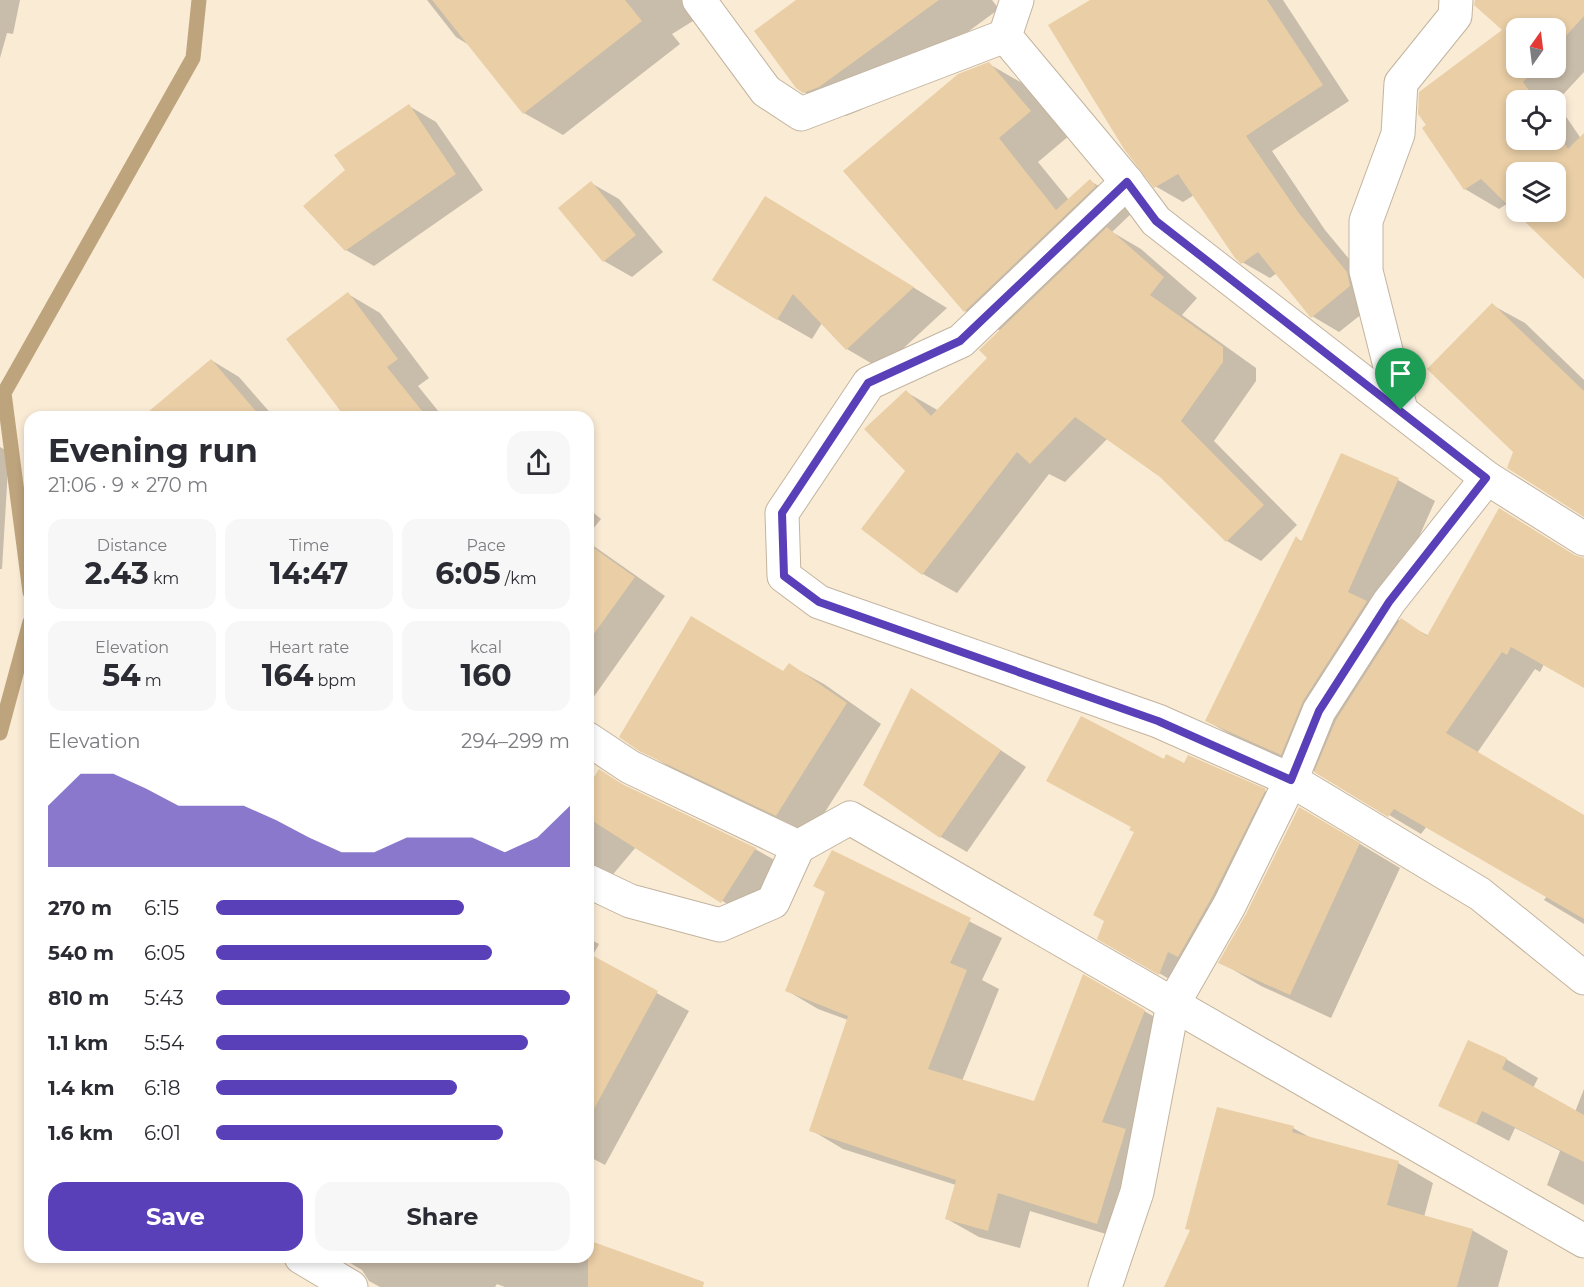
<!DOCTYPE html>
<html lang="en">
<head>
<meta charset="utf-8">
<style>
  :root { --surface:#fff; --page:#f7f7f7; --text:#2b2b33; --muted:#7c7c81; --accent:#5a40b8 }
  body { margin:0; font-family:Montserrat,sans-serif; background:var(--page); color:var(--text); height:100vh; display:flex; flex-direction:column; font-size:22px; white-space:nowrap }
  * { box-sizing:border-box; margin:0 }
  p { font-size:20px; color:var(--muted) }
  .icon { flex:none; width:33px; height:33px; fill:none; stroke:currentColor; stroke-width:2; stroke-linecap:round; stroke-linejoin:round }
  .map { position:relative; flex:1; overflow:hidden }
  .details { position:absolute; left:24px; top:411px; width:570px; height:852px; display:flex; flex-direction:column; background:var(--surface); border-radius:18px; box-shadow:0 3px 9px #0003 }
  .details>* { flex:none }
  .needle { width:39px; rotate:14deg }
  .tools { position:absolute; left:1506px; top:18px; display:grid; gap:12px }
  .tools a { display:grid; place-items:center; width:60px; height:60px; border-radius:12px; background:var(--surface); box-shadow:0 3px 9px #0003; font-size:30px }
  .pin { position:absolute; display:grid; place-items:center; width:51px; height:51px; color:#fff; margin:-62px -26px; border-radius:50% 50% 50% 0; rotate:-45deg; box-shadow:0 0 6px #0007 }
  .pin .icon { rotate:45deg }
  .round { display:grid; place-items:center; flex:none; width:63px; height:63px; border-radius:18px; background:var(--page) }
  .headline { display:flex; align-items:center; justify-content:space-between; height:102px; padding:0 24px }
  h1 { font-size:33px; font-weight:700; line-height:45px }
  .metrics { display:grid; grid-template-columns:repeat(3,1fr); gap:9px; height:102px; padding:6px 24px }
  .metrics div { display:grid; align-content:center; border-radius:15px; background:var(--page); text-align:center }
  .metrics b { font-size:30px; font-weight:700 }
  .metrics small { font-size:16px; font-weight:400 }
  .metrics p { font-size:16px }
  .chart { height:168px; padding:12px 24px }
  .chart p { display:flex; justify-content:space-between }
  .chart svg { width:100%; height:108px; margin-top:6px; fill:var(--accent); opacity:.7 }
  .action { display:flex; gap:12px; margin-top:auto; padding:12px 24px }
  .action a { flex:1; height:69px; border-radius:18px; background:var(--accent); color:#fff; font-size:24px; font-weight:700; line-height:69px; text-align:center }
  .action a+a { background:var(--page); color:var(--text) }
  ul { padding:0 24px; list-style:none; font-size:20px }
  li { display:grid; grid-template-columns:96px 72px 1fr; align-items:center; height:45px }
  li i { height:15px; border-radius:8px; background:var(--accent) }
  .map>svg:first-child { display:block }
  .shadow { fill:#0003; fill-rule:evenodd }
  .lines { fill:none; stroke-linecap:round; stroke-linejoin:round }
  .stream { stroke:#bea47d; stroke-width:15 }
  .building { fill:#e9cea6; fill-rule:evenodd }
  .minor-casing { stroke:#c3b49f; stroke-width:35 }
  .minor { stroke:#fff; stroke-width:33 }
  .route-casing { stroke:#fff; stroke-width:12 }
  .route { stroke:#5a40b8; stroke-width:8 }
</style>
</head>
<body>
<div class="map">
<svg width="1584" height="1287" viewBox="0 0 1584 1287">
  <rect width="100%" height="100%" fill="#faebd5"/>
  <g class="shadow">
    <path d="M0,0H20L13,34L7,33L0,58Z"/>
    <path d="M427,0H690L701,16L672,34L680,44L563,135L524,113L469,45L456,37Z"/>
    <path d="M798,0H992L999,9L861,110L846,116L804,92Z"/>
    <path d="M1092,0H1283L1349,101L1272,151L1325,230L1374,289L1377,302L1339,332L1312,316L1277,273L1270,278L1242,262L1194,195L1183,202L1155,186Z"/>
    <path d="M1475,0H1584V72L1556,102L1584,143V277L1517,212H1556V172H1516V211L1508,203L1499,209L1465,189L1505,30ZM1516,28H1556V68H1516ZM1516,100H1556V140H1516Z"/>
    <path d="M989,64L1029,87L1070,135L1038,162L1069,200L1090,181L1130,204L1135,210L1112,232L1141,249L1197,298L1182,315L1256,368V381L1214,441L1297,525L1261,561L1227,541L1161,475L1108,438L1065,482L1049,474L957,593L923,574L863,528L907,471L906,392L939,411L989,358L1001,331L965,311Z"/>
    <path d="M409,106L436,122L483,190L374,266L346,250L347,171Z"/>
    <path d="M591,183L619,199L663,252L632,277L604,261Z"/>
    <path d="M800,218L947,308L881,369L847,349L822,323L812,339L777,319Z"/>
    <path d="M348,294L380,313L429,378L418,386L443,417H347Z"/>
    <path d="M1492,305L1525,323L1584,380V515L1515,452Z"/>
    <path d="M211,360L239,377L274,417H153Z"/>
    <path d="M0,447L9,452L2,569H0Z"/>
    <path d="M1398,480L1435,501L1385,613L1429,636L1500,510L1579,558L1584,687L1544,664L1540,672L1535,669L1477,753L1584,817V924L1544,900L1547,896L1427,826L1421,834L1319,773L1244,742L1207,721L1296,538L1303,542Z"/>
    <path d="M588,508L601,519L588,535Z"/>
    <path d="M588,542L665,596L588,705Z"/>
    <path d="M789,665L824,684L881,724L811,834L675,770L640,749L784,672Z"/>
    <path d="M911,690L1026,767L967,852L941,837Z"/>
    <path d="M1164,762L1185,765L1265,791L1293,807L1188,990L1099,938Z"/>
    <path d="M588,772L595,778L636,792L755,849L787,867L753,920L636,847L588,904Z"/>
    <path d="M1340,832L1400,868L1331,1018L1261,986L1220,962Z"/>
    <path d="M833,852L1002,938L982,980L999,989L962,1081L1034,1103L1084,976L1177,1030L1129,1241L1030,1211L1020,1248L979,1237L947,1219L956,1185L843,1149L811,1130L848,1020L818,1009L786,990L826,892Z"/>
    <path d="M588,938L599,944L592,957L689,1011L605,1165L588,1156Z"/>
    <path d="M1506,1059L1538,1078L1533,1088L1575,1112L1584,1089V1205L1547,1185L1560,1151L1515,1128L1509,1141L1440,1105Z"/>
    <path d="M1218,1109L1293,1128L1315,1140L1398,1163L1433,1183L1424,1217L1472,1230L1508,1251L1498,1287H1166L1191,1230Z"/>
    <path d="M588,1242L685,1287H505L497,1284L495,1287H380L369,1281L362,1270L340,1257L561,1259L588,1257Z"/>
  </g>
  <g class="lines">
    <g class="stream">
      <path d="M30,592L4,393L193,58L199,0"/>
      <path d="M0,733L30,622"/>
    </g>
  </g>
  <g class="building">
    <path d="M432,0H625L642,21L523,114Z"/>
    <path d="M796,0H939L819,87L803,93L796,88L754,31Z"/>
    <path d="M1090,0H1267L1323,85L1246,136L1298,212L1347,272L1350,286L1311,318L1258,252L1241,264L1235,258L1178,174L1154,188L1124,149L1048,25Z"/>
    <path d="M1475,0H1584V16L1556,47V28H1516V68H1536L1523,82L1536,100H1516V140H1556V130L1568,149L1584,133V279L1481,179L1464,190L1422,128L1426,125L1418,114L1419,92L1502,30L1474,5ZM1516,172H1556V212H1516Z"/>
    <path d="M989,62L1031,111L999,138L1056,210L1090,179L1096,186L964,312L843,171L958,74Z"/>
    <path d="M409,104L456,174L345,251L303,206L345,170L334,155Z"/>
    <path d="M591,181L636,235L603,262L558,208Z"/>
    <path d="M765,196L914,287L846,350L793,294L777,320L712,280Z"/>
    <path d="M1107,227L1164,277L1150,295L1223,347V362L1181,421L1264,505L1226,542L1160,477L1075,417L1030,464L1017,452L922,575L861,529L905,471L864,429L906,390L931,416L987,358L979,350Z"/>
    <path d="M348,292L398,359L387,367L427,417H345L286,339Z"/>
    <path d="M1492,303L1584,391V517L1507,468L1513,452L1427,369Z"/>
    <path d="M211,359L261,417H142Z"/>
    <path d="M1341,453L1399,478L1348,592L1367,601L1303,701L1281,755L1205,721L1296,536L1301,542Z"/>
    <path d="M1499,508L1574,555L1584,558V688L1511,647L1507,655L1502,652L1446,733L1584,815V919L1394,809L1388,817L1314,772L1336,720L1401,618L1427,636Z"/>
    <path d="M588,544L635,577L588,642Z"/>
    <path d="M691,616L783,671L789,663L847,703L776,816L639,751L619,737Z"/>
    <path d="M911,688L1001,750L940,838L863,785Z"/>
    <path d="M1081,716L1164,759L1166,754L1184,763L1188,755L1266,789L1212,897L1178,957L1168,952L1159,975L1097,939L1104,921L1093,915L1134,832L1129,830L1131,827L1046,781Z"/>
    <path d="M599,769L622,784L756,848L721,903L588,818V787Z"/>
    <path d="M1299,807L1360,843L1290,995L1218,963L1246,914Z"/>
    <path d="M832,850L971,918L950,963L967,970L928,1069L1034,1101L1083,974L1145,1010L1102,1122L1126,1129L1097,1224L998,1193L988,1231L945,1219L956,1180L809,1131L848,1016L785,991L825,892L813,886Z"/>
    <path d="M588,953L658,991L588,1120Z"/>
    <path d="M1468,1040L1507,1058L1502,1069L1584,1115V1162L1482,1111L1476,1124L1438,1106Z"/>
    <path d="M1217,1107L1294,1126L1292,1132L1399,1161L1387,1205L1473,1229L1457,1287H1164L1190,1230L1185,1229Z"/>
    <path d="M588,1240L704,1282L703,1287H588Z"/>
  </g>
  <g class="lines">
    <defs>
      <g id="minor">
        <path d="M699,0L766,91L801,114L1005,36"/>
        <path d="M1017,0L1005,36L1127,182L1156,221L1487,478L1584,539"/>
        <path d="M1127,182L961,341L869,383L782,513L784,576L819,602L1158,721L1291,780L1480,894L1584,978"/>
        <path d="M1401,410L1366,271V221L1398,134L1401,83L1455,16L1456,0"/>
        <path d="M588,739L630,767L798,847L850,818L1584,1241"/>
        <path d="M588,881L630,901L720,925L773,902L798,847"/>
        <path d="M301,1257L351,1287"/>
        <path d="M1105,1287L1137,1192L1173,1004L1229,906L1291,780L1319,711L1389,602L1487,478"/>
      </g>
    </defs>
    <use href="#minor" class="minor-casing"/>
    <use href="#minor" class="minor"/>
  </g>
  <g class="lines">
    <defs>
      <path id="route" d="M1127,182L1156,221L1486,478L1389,602L1319,711L1291,780L1158,721L819,602L784,576L782,513L868,383L960,341Z"/>
    </defs>
    <use href="#route" class="route-casing"/>
    <use href="#route" class="route"/>
  </g>
</svg>
<div class="tools">
<a><svg class="needle" viewBox="-14 -14 28 28"><path d="M0-13l5 13h-10z" fill="#e53935"/><path d="M0 13l5-13h-10z" fill="#7c7c81"/></svg></a>
<a><svg class="icon" aria-label="locate" viewBox="0 0 24 24"><circle cx="12" cy="12" r="6"/><path d="M12 2v4M12 18v4M2 12h4M18 12h4"/></svg></a>
<a><svg class="icon" aria-label="layers" viewBox="0 0 24 24"><path d="M12 4l9 5-9 5-9-5zM3 14l9 5 9-5"/></svg></a>
</div>
<div class="pin" style="left:1401px;top:410px;background:#1e9e55"><svg class="icon" aria-label="arrive" viewBox="0 0 24 24"><path d="M6 21V4h12l-3 4 3 4H6"/></svg></div>
<section class="details">
<div class="headline"><div><h1>Evening run</h1><p>21:06 · 9 × 270 m</p></div><a class="round"><svg class="icon" aria-label="share" viewBox="0 0 24 24"><path d="M12 15V3M7 8l5-5 5 5M5 13v7h14v-7"/></svg></a></div>
<div class="metrics">
<div><p>Distance</p><b>2.43<small> km</small></b></div>
<div><p>Time</p><b>14:47</b></div>
<div><p>Pace</p><b>6:05<small> /km</small></b></div>
</div>
<div class="metrics">
<div><p>Elevation</p><b>54<small> m</small></b></div>
<div><p>Heart rate</p><b>164<small> bpm</small></b></div>
<div><p>kcal</p><b>160</b></div>
</div>
<div class="chart"><p><span>Elevation</span>294–299 m</p>
<svg viewBox="0 0 160 44" preserveAspectRatio="none"><path d="M0 44V19L10 6L20 6L30 12L40 19L50 19L60 19L70 25L80 32L90 38L100 38L110 32L120 32L130 32L140 38L150 32L160 19V44z"/></svg>
</div>
<ul>
<li><b>270 m</b>6:15<i style="width:70%"></i></li>
<li><b>540 m</b>6:05<i style="width:78%"></i></li>
<li><b>810 m</b>5:43<i style="width:100%"></i></li>
<li><b>1.1 km</b>5:54<i style="width:88%"></i></li>
<li><b>1.4 km</b>6:18<i style="width:68%"></i></li>
<li><b>1.6 km</b>6:01<i style="width:81%"></i></li>
</ul>
<div class="action"><a>Save</a><a>Share</a></div>
</section>
</div>
</body>
</html>
